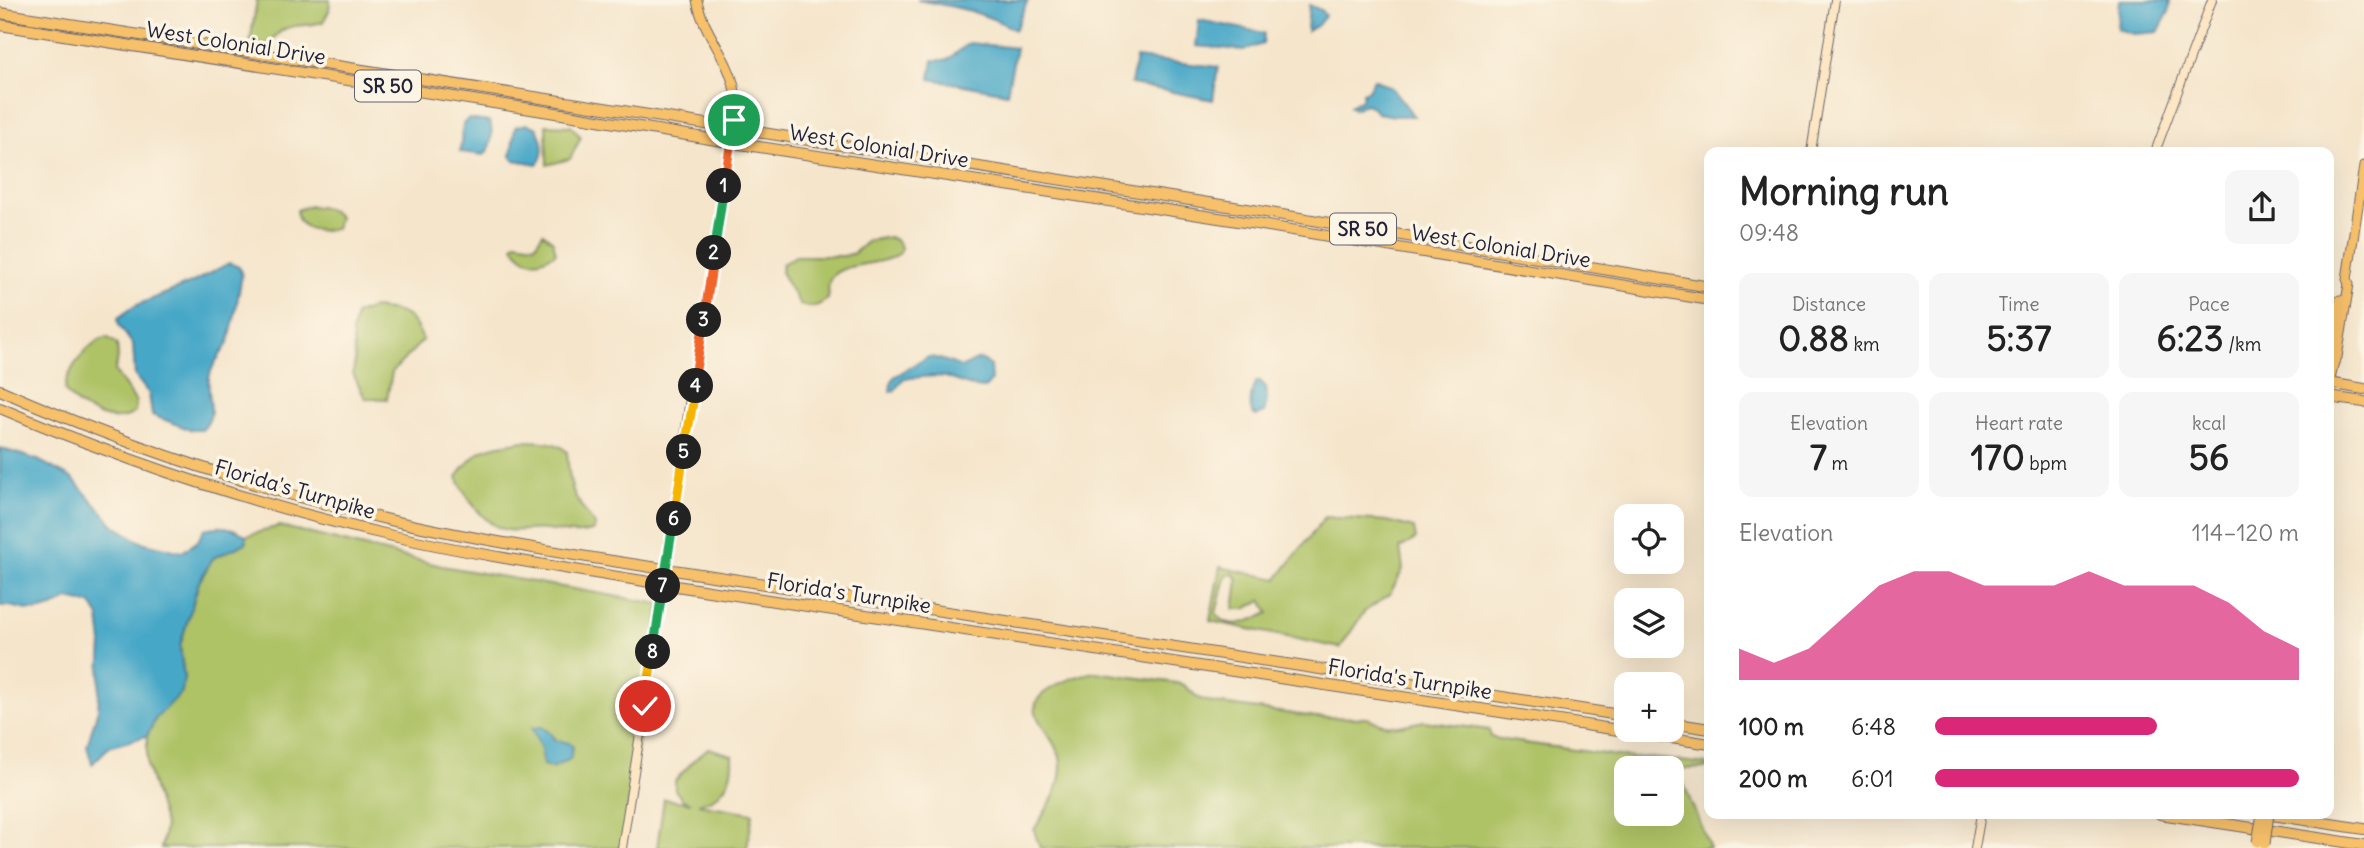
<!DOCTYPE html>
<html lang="en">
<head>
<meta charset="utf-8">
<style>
  :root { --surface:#fff; --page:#f6f6f6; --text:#222; --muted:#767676; --accent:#db2777 }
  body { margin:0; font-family:Delius,sans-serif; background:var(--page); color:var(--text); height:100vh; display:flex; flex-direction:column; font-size:26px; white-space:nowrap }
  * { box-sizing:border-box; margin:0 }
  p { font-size:23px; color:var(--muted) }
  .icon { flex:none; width:38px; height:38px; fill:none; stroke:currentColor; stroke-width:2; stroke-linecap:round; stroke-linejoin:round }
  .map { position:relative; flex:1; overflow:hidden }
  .side { position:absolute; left:1704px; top:147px; width:630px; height:672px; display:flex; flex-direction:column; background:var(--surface); border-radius:14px; box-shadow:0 7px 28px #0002 }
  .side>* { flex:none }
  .controls { position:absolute; left:1614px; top:504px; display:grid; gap:14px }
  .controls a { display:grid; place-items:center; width:70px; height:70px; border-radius:14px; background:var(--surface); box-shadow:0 7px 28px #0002; font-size:35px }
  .pin { position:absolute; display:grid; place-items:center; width:60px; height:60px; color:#fff; margin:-30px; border:4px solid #fff; border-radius:50%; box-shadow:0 2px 7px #0007 }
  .km { position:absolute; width:35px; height:35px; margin:-18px; border-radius:50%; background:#222; color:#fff; font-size:19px; line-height:35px; text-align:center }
  .round { display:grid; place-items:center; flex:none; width:74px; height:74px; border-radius:14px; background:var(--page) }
  .head { display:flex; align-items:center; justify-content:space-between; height:119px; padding:0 35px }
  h1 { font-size:38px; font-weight:800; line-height:52px }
  .metrics { display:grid; grid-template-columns:repeat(3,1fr); gap:10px; height:119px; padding:7px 35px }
  .metrics div { display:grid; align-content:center; border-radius:14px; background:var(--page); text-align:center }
  .metrics b { font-size:35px; font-weight:800 }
  .metrics small { font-size:19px; font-weight:400 }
  .metrics p { font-size:19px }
  .chart { height:196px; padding:14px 35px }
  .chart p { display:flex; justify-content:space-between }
  .chart svg { width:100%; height:126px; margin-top:7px; fill:var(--accent); opacity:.7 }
  ul { padding:0 35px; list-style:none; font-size:23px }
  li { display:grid; grid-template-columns:112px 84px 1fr; align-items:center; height:52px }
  li i { height:18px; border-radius:9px; background:var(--accent) }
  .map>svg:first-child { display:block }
  .green { fill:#aec266; stroke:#687250; stroke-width:2; fill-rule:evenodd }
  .water { fill:#47a7c7; stroke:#346481; stroke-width:2 }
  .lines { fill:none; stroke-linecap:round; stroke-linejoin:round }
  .secondary-casing { stroke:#6c666d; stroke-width:10 }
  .primary-casing { stroke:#6c666d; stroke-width:11 }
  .highway-casing { stroke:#6c666d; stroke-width:12 }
  .secondary { stroke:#fce6c4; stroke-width:8 }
  .primary { stroke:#f7c06b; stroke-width:9 }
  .highway { stroke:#f7c06b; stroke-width:10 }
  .primary-bridge-casing { stroke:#6c666d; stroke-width:11; stroke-linecap:butt }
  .highway-bridge-casing { stroke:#6c666d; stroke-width:12; stroke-linecap:butt }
  .primary-bridge { stroke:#f7c06b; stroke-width:9 }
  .highway-bridge { stroke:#f7c06b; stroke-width:10 }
  .split-1-casing { stroke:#fff; stroke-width:14 }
  .split-2-casing { stroke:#fff; stroke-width:14 }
  .split-3-casing { stroke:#fff; stroke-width:14 }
  .split-4-casing { stroke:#fff; stroke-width:14 }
  .split-5-casing { stroke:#fff; stroke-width:14 }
  .split-6-casing { stroke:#fff; stroke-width:14 }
  .split-7-casing { stroke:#fff; stroke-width:14 }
  .split-8-casing { stroke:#fff; stroke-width:14 }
  .split-9-casing { stroke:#fff; stroke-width:14 }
  .split-1 { stroke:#f0652b; stroke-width:9 }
  .split-2 { stroke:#22a559; stroke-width:9 }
  .split-3 { stroke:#f0652b; stroke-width:9 }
  .split-4 { stroke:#f0652b; stroke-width:9 }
  .split-5 { stroke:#f5b400; stroke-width:9 }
  .split-6 { stroke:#f5b400; stroke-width:9 }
  .split-7 { stroke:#22a559; stroke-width:9 }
  .split-8 { stroke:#22a559; stroke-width:9 }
  .split-9 { stroke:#f5b400; stroke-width:9 }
  .labels { text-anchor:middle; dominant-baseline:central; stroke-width:7; stroke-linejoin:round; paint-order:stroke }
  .shield { fill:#fcf5e5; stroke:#63616e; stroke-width:2 }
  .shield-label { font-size:19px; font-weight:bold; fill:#22223b }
  .street-label { font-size:21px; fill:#22223b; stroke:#fcf5e5 }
</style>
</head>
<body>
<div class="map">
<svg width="2364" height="848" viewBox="0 0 2364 848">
  <rect width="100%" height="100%" fill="#fcf5e5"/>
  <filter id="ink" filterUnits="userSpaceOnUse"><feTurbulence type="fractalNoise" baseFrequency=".0143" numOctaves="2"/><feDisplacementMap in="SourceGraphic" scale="14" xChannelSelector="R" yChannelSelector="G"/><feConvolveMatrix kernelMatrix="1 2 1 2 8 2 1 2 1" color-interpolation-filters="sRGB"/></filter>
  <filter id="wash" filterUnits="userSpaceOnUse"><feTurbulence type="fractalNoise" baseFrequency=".00686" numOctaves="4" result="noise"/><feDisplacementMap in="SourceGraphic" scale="28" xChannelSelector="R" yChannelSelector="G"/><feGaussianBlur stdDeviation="1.57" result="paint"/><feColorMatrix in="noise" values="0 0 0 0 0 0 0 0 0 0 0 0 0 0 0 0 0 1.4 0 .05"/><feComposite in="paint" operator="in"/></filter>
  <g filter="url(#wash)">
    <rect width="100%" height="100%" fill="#f5e5cb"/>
    <g class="green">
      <path d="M257,0H330L329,11L323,22C298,29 285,19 269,45L250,42Z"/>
      <path d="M546,125L571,126L581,137L570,159L547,165Z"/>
      <path d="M308,206C321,207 332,207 339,218L336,228C321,234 295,229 297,210Z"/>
      <path d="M543,233L553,241L556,253C538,264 525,265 513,246L516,242L535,245Z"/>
      <path d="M889,237L897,241L901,247L900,253C881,268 836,260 829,282C827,288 830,293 828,299C817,307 812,308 800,305L781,272L782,264L796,256H844L854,253L868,241Z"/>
      <path d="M373,308C403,312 411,311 423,340L392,372L387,399L365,398L353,374L355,359L352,331L356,314Z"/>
      <path d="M107,337L117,344L118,358L115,371L136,402L135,412C115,428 77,410 65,390C66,371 88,342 107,337Z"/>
      <path d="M523,441C538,442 557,440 567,452C570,492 572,494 595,525L594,530C579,536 562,532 546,530C532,528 516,533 503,529C483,523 464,495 457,477C479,445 486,448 523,441Z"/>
      <path d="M1325,517L1387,521L1414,528L1416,539L1400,548L1403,569L1390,594L1364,612L1340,648L1210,621L1220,567L1277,579ZM1234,574L1238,580L1234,609H1245L1262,600L1269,613C1252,620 1229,633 1216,613L1224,581L1227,575Z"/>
      <path d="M279,526L442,566L660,604L622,848H161L165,826L147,765V736L156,718L167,707L184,678L180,646L199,582L213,558L246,543V536Z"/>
      <path d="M1095,672L1176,683L1184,685L1198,698L1213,703L1316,717L1367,718L1385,725L1399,726L1424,721L1489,730L1491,737L1504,740L1633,758L1645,757L1706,764L1708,768L1685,769L1679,773L1710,848H1040L1034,830C1046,809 1061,791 1061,766C1062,736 1011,711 1050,689C1064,680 1079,675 1095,672ZM1626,768H1671V814H1626Z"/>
      <path d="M708,748L732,755C734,780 722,799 698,804L753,813L747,848H657L664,799L691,803L683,800L675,790V781L694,760Z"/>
    </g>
    <g class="water">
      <path d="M917,0H1028L1015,30C985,12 952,6 917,0Z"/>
      <path d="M2119,0H2170L2169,12L2158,32L2134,34L2117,29Z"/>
      <path d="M1309,5L1321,10L1325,16L1318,25L1307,31Z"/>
      <path d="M1199,20L1264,33L1263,44L1244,50L1196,46Z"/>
      <path d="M969,43L1016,48L1007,93L930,79L933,60H947Z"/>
      <path d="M1136,58L1218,67L1213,100L1131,84Z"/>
      <path d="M1374,79L1392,88L1414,116H1395L1377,113L1373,107L1365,104L1354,109L1350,106L1362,100L1363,93L1368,90Z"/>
      <path d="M468,119L490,122C493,132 492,147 484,155L460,152L463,124Z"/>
      <path d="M526,124L536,127C542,137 547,154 537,164L514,160L511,156L515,127Z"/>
      <path d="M229,263L239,267L242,275C239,290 233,333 227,345C220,356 212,364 209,378C206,397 219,414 202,430H191L152,415L149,394L135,376L133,345L119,325L118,318L135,306L191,283Z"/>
      <path d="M928,357C937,356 953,364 962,367C975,363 979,353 990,366L991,381L985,388C968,388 960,381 945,377C932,374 917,379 904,378L894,391L890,392L891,383L894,377Z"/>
      <path d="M1260,381L1266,387L1267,400L1264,413L1256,416L1252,413C1249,405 1251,389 1256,382Z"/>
      <path d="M0,448L38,460L72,478L115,526L141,542L182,552L198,541L204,529C220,525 233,526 246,536V543L213,558L199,582L180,646L184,678L182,692L156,718L147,736L109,747L92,764L87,746L98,709L102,643L99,617L91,604L68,599C56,607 44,612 29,610C18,609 11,604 0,606Z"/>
      <path d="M542,727L551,734L555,740L569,743L573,747L570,759L552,768L543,765L541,749L532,728Z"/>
    </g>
  </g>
  <g filter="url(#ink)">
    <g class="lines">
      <defs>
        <g id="secondary">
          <path d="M1811,152L1835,0"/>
          <path d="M2155,152L2212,0"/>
          <path d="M696,387L694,382L730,142"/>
          <path d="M622,848L676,507L689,405L692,385L694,382"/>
          <path d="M1975,848L1981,814"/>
        </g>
        <g id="primary">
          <path d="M697,0C703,34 730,58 735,92C737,109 733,126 730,142"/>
          <path d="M2334,362L2331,356L2340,300"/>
          <path d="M2329,384L2334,362L2337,357L2349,284L2347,279L2364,166"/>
        </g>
        <g id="highway">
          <path d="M0,13L1253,210L1710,287"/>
          <path d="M0,25L562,114L740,144L1238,221L1710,300"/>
          <path d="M2329,383L2364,389"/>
          <path d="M0,390C127,446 259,490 394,521C479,540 565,554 651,567"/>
          <path d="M2329,397L2364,402"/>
          <path d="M0,408C127,462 259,506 393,536C478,555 564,568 649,582"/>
          <path d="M680,571L1626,716"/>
          <path d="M676,586L1710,744"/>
          <path d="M1671,723L1710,729"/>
          <path d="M2160,814L2364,845"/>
          <path d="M2265,814L2364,829"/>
        </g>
      </defs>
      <use href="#secondary" class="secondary-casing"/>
      <use href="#primary" class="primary-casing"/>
      <use href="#highway" class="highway-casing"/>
      <use href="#secondary" class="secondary"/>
      <use href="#primary" class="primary"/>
      <use href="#highway" class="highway"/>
      <defs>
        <g id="primary-bridge">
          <path d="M2257,842L2262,814"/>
          <path d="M2265,844L2269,814"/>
        </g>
        <g id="highway-bridge">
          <path d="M651,567L680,571"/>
          <path d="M649,582L676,586"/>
        </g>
      </defs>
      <use href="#primary-bridge" class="primary-bridge-casing"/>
      <use href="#highway-bridge" class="highway-bridge-casing"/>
      <use href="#primary-bridge" class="primary-bridge"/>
      <use href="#highway-bridge" class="highway-bridge"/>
    </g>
  </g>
  <g class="lines" filter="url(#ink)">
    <defs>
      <path id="split-1" d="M724,186L734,120"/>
      <path id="split-2" d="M714,253L724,186"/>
      <path id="split-3" d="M704,320L714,253"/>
      <path id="split-4" d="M696,386L694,382L704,320"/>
      <path id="split-5" d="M684,452L696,386"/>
      <path id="split-6" d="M674,519L684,452"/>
      <path id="split-7" d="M663,586L674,519"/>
      <path id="split-8" d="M653,652L663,586"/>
      <path id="split-9" d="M645,706L653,652"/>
    </defs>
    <use href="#split-1" class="split-1-casing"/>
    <use href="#split-2" class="split-2-casing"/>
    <use href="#split-3" class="split-3-casing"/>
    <use href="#split-4" class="split-4-casing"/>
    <use href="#split-5" class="split-5-casing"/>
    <use href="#split-6" class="split-6-casing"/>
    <use href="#split-7" class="split-7-casing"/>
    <use href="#split-8" class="split-8-casing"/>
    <use href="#split-9" class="split-9-casing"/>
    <use href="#split-1" class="split-1"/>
    <use href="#split-2" class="split-2"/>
    <use href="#split-3" class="split-3"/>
    <use href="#split-4" class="split-4"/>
    <use href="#split-5" class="split-5"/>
    <use href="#split-6" class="split-6"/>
    <use href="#split-7" class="split-7"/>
    <use href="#split-8" class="split-8"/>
    <use href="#split-9" class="split-9"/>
  </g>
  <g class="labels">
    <g class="shield">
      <rect x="355" y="70.5" width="66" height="31" rx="5"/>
      <rect x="1330" y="213.5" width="66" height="31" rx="5"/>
    </g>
    <g class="shield-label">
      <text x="388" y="86">SR 50</text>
      <text x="1363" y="229">SR 50</text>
    </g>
    <g class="street-label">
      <text transform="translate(236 43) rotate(9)">West Colonial Drive</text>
      <text transform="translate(879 146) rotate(9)">West Colonial Drive</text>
      <text transform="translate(1501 246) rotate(9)">West Colonial Drive</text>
      <text transform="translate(295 489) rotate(16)">Florida's Turnpike</text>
      <text transform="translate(849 593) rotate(9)">Florida's Turnpike</text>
      <text transform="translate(1410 679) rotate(9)">Florida's Turnpike</text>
    </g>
  </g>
</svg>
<div class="controls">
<a><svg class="icon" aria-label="locate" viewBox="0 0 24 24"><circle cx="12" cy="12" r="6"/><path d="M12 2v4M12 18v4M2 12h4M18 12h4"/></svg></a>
<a><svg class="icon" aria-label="layers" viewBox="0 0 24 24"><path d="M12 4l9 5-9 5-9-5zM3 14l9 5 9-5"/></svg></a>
<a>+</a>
<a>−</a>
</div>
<div class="pin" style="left:734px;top:120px;background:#1e9e55"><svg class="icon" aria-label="arrive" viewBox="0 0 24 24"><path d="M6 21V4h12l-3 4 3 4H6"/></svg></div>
<div class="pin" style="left:645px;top:706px;background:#d93025"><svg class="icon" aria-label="check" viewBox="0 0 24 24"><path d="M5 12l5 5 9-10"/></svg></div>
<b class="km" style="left:724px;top:186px">1</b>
<b class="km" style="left:714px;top:253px">2</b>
<b class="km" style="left:704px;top:320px">3</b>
<b class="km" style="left:696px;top:386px">4</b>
<b class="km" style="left:684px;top:452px">5</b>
<b class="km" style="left:674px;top:519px">6</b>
<b class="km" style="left:663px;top:586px">7</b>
<b class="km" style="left:653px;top:652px">8</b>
<section class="side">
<div class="head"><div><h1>Morning run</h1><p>09:48</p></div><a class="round"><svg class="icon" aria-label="share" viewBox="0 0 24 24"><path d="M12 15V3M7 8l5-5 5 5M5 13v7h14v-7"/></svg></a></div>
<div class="metrics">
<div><p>Distance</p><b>0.88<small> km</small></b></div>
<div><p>Time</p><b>5:37</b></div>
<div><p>Pace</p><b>6:23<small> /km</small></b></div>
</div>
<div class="metrics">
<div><p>Elevation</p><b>7<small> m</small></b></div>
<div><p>Heart rate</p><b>170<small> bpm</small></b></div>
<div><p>kcal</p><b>56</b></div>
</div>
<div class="chart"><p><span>Elevation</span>114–120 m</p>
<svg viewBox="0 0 160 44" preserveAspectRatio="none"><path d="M0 44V33L10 38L20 33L30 22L40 11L50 6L60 6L70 11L80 11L90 11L100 6L110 11L120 11L130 11L140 17L150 27L160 33V44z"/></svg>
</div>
<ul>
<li><b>100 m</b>6:48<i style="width:61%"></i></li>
<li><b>200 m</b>6:01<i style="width:100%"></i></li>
</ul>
</section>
</div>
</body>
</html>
